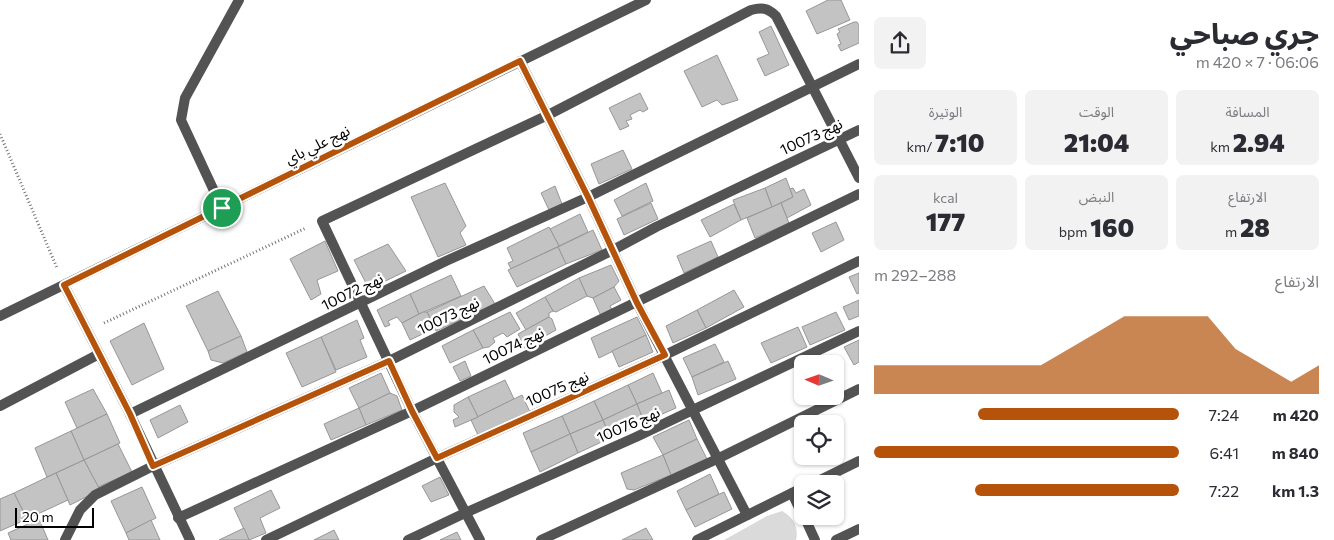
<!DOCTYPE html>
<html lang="ar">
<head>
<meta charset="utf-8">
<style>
  :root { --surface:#fff; --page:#f2f2f3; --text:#2b2b33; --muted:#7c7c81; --accent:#b45309 }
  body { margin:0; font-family:Commissioner,"Noto Sans Arabic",sans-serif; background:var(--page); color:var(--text); direction:rtl; height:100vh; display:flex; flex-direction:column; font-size:19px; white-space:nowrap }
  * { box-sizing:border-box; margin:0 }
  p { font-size:16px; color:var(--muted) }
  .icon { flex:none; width:28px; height:28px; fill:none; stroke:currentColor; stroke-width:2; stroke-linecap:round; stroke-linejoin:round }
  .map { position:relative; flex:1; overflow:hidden; direction:ltr }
  .drawer { display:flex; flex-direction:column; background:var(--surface); width:475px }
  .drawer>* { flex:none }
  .needle { width:32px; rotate:272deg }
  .tools { position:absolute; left:794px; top:355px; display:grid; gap:10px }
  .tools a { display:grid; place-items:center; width:50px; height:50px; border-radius:8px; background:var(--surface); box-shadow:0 1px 4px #0004; font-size:25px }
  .scale { position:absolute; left:15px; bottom:12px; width:79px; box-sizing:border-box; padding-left:5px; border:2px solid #000; border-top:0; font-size:14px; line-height:18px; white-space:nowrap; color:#000; -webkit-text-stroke:4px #fff; paint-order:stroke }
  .pin { position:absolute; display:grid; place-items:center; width:42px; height:42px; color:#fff; margin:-21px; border:2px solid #fff; border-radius:50%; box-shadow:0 1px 5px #0007 }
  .round { display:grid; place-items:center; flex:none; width:52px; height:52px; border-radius:8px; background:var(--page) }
  .overview { display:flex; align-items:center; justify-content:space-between; height:85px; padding:0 15px }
  h1 { font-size:28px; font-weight:800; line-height:38px }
  .figures { display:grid; grid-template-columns:repeat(3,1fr); gap:8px; height:85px; padding:5px 15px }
  .figures div { display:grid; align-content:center; border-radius:8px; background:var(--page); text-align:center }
  .figures b { font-size:25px; font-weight:800 }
  .figures small { font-size:14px; font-weight:400 }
  .figures p { font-size:14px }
  .chart { height:140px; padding:10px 15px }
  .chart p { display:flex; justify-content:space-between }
  .chart svg { width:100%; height:90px; margin-top:5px; fill:var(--accent); opacity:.7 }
  ul { padding:0 15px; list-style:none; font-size:16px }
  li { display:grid; grid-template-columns:80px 60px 1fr; align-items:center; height:38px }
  li i { height:12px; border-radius:6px; background:var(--accent) }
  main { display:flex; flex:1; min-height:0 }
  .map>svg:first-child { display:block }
  .green { fill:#dadada }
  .building { fill:#c3c3c3; stroke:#979797 }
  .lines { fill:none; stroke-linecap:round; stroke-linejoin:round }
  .path { stroke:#757575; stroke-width:3; stroke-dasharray:1 2.5; stroke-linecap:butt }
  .minor { stroke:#535353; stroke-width:10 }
  .tertiary { stroke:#535353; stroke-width:10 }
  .route-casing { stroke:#fff; stroke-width:10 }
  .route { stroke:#b45309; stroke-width:6 }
  .labels { text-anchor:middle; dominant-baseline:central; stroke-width:5; stroke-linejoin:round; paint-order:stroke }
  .street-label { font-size:15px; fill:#000; stroke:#fff }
</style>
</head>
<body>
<main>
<section class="drawer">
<div class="overview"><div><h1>جري صباحي</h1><p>06:06 · 7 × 420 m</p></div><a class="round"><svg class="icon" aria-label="share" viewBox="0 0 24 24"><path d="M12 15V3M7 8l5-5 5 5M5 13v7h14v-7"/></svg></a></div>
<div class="figures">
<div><p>المسافة</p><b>2.94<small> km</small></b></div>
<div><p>الوقت</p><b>21:04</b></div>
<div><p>الوتيرة</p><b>7:10<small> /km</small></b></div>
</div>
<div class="figures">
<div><p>الارتفاع</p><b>28<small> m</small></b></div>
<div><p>النبض</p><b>160<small> bpm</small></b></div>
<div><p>kcal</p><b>177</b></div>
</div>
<div class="chart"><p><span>الارتفاع</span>288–292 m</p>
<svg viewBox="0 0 160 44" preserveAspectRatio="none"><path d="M0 44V30L10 30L20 30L30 30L40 30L50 30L60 30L70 22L80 14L90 6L100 6L110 6L120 6L130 22L140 30L150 38L160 30V44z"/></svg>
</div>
<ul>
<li><b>420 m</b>7:24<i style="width:66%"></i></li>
<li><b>840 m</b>6:41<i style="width:100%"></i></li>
<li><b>1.3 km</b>7:22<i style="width:67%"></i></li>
</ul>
</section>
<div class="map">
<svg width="859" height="540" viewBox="0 0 859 540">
  <rect width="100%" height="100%" fill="#fff"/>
  <path class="green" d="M782,511C793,517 799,527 796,540H724L767,516Z"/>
  <g class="building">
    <path d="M828,0H841L850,20L817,34L806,11Z"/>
    <path d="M854,22H857L859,25V43L841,51L838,45L841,44L837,34L840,32L838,29Z"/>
    <path d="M771,26L789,65L765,76L757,59L769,54L759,32Z"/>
    <path d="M717,55L738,100L722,105L717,100L702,107L684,71Z"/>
    <path d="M640,93L648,109L643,112L640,110L630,115L632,119L626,121L629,126L620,130L609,108Z"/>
    <path d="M623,150L632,169L599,184L591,164Z"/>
    <path d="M786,178L793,197L772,207L765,188Z"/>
    <path d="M445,183L466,226L460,233L466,245L438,257L411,197Z"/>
    <path d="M646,183L653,201L622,216L614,200Z"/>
    <path d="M555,186L562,204L549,210L541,193Z"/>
    <path d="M765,188L772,207L741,220L733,200Z"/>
    <path d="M793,188L796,193L804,189L811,205L787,218L781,203L793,197L790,189Z"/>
    <path d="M651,203L658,219L624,235L617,219Z"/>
    <path d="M781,203L789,223L755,238L747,218Z"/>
    <path d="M734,204L741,220L710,237L701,220Z"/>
    <path d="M580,214L588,232L559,246L550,229Z"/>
    <path d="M836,222L844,240L821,252L812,233Z"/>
    <path d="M549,227L559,246L511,269L508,263L513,261L507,248Z"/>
    <path d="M593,230L602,250L566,264L558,247Z"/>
    <path d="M325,241L338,271L317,280L321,294L311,300L290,259Z"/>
    <path d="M711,241L718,257L684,273L677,256Z"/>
    <path d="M388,244L406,271L369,289L354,260Z"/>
    <path d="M558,247L566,264L517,287L508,270Z"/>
    <path d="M611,265L619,281L614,287L593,298L587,296L579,278Z"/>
    <path d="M859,273V293L857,294L849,277Z"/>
    <path d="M451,275L461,296L419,314L410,294Z"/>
    <path d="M579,278L587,296L556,312L553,311L545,297Z"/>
    <path d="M484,286L495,304L436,331L427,312Z"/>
    <path d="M614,287L621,300L610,306L612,310L601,316L593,298Z"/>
    <path d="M734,290L744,307L706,328L697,310Z"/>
    <path d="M218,291L241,336L208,351L186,306Z"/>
    <path d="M410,294L419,314L402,323L397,317L388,321L390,325L385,327L377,310Z"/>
    <path d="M545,297L553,311L549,313V317L526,330L516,313Z"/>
    <path d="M859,300V316L849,320L843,307Z"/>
    <path d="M697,310L706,328L673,343L666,326Z"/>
    <path d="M423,312H427L435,328L410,340L402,323Z"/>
    <path d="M510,312L520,329L507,337L503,333L493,338L495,342L489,347L483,348L473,330Z"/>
    <path d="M836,312L845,330L810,345L802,327Z"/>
    <path d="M549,317L552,319L556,330L524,348L518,334Z"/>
    <path d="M637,317L646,335L599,358L591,338Z"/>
    <path d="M357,320L364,338L360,340L367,357L336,370L321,337Z"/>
    <path d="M144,323L164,369L132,385L110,341Z"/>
    <path d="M798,327L807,347L771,363L761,343Z"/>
    <path d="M473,330L483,348L450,363L442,346Z"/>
    <path d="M646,335L653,352L619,367L612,351Z"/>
    <path d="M241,336L247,352L223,363L211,360L208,351Z"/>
    <path d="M321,337L336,372L302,387L286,353Z"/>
    <path d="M859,340V362L854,365L844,347Z"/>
    <path d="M715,344L724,362L692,377L683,358Z"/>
    <path d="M465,361L471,376L460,381L453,367Z"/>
    <path d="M728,361L736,379L698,395L692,377Z"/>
    <path d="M381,373L390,393L359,408L349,388Z"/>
    <path d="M653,373L662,393L637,404L628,385Z"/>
    <path d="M505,380L514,399L478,417L468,397Z"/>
    <path d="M628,385L637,404L603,420L594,401Z"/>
    <path d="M93,389L107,414L77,428L65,402Z"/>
    <path d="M669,390L676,408L644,422L637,404Z"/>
    <path d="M390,393L397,396L402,410L366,425L359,408Z"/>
    <path d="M522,395L530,412L478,435L471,420Z"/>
    <path d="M468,397L478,417L455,427L453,420L459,417L454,412V405Z"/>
    <path d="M594,401L603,420L570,434L562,416Z"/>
    <path d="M637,404L644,422L610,438L603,420Z"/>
    <path d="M180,405L188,422L158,438L150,420Z"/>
    <path d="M359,408L366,425L331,440L324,424Z"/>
    <path d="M107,414L120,443L84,460L71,431Z"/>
    <path d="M562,416L570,434L531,452L523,433Z"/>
    <path d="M603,420L610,438L578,453L570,434Z"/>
    <path d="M689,420L697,439L663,455L653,437Z"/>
    <path d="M71,431L84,460L47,477L35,448Z"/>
    <path d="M570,434L578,453L540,472L531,452Z"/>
    <path d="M697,439L707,459L671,475L663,455Z"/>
    <path d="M118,444L132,472L98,487L84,460Z"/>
    <path d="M663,455L671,475L634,490L627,489L621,473Z"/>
    <path d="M84,460L100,490L70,505L56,473Z"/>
    <path d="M56,473L68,500L27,519L14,493Z"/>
    <path d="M710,474L719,494L686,510L677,491Z"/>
    <path d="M440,477L449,495L431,502L422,486Z"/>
    <path d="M142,487L156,518L126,533L111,501Z"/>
    <path d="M271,490L280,508L260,518L266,533L249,540L234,508Z"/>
    <path d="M724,492L732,509L695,527L686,510Z"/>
    <path d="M14,493L27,519L0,531V499Z"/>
    <path d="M39,519L48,540H11L8,533Z"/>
    <path d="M151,520L160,540H129L126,533Z"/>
    <path d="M244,528L249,540H219Z"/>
    <path d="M646,528L653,540H622Z"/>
    <path d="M334,530L339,540H314Z"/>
    <path d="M457,532L461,540H440Z"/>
  </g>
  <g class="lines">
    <g class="path">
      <path d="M0,134L57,268"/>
      <path d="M104,323L306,228"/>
    </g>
    <g class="minor">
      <path d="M520,61L588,197L637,303L747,515"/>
      <path d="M222,208L181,120L185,98L239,0"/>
      <path d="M64,285L130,414L190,540"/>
      <path d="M0,316L646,0"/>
      <path d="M0,406L99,354"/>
      <path d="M130,414L446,261L588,197L859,64"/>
      <path d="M812,484L859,461"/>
      <path d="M792,493L802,514"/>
      <path d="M804,516L815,540"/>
      <path d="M178,518L412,411L859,194"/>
      <path d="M65,540L80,510L95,495L153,466L389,361L613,250L656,227L859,130"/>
      <path d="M266,540L437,458L665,355L859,261"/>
      <path d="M408,540L465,513L636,437L859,331"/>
      <path d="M480,540L412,411L322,221L548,115L751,10C762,7 768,8 776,16L859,178"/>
      <path d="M541,540L717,459L859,389"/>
      <path d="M697,540L802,488"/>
    </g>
    <path class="tertiary" d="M836,540L859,529"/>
  </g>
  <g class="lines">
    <defs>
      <path id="route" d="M520,61L588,197L637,303L665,355L437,458L412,411L389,361L153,466L130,414L64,285Z"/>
    </defs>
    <use href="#route" class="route-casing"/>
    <use href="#route" class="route"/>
  </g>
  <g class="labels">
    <g class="street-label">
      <text transform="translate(811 136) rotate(-25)">نهج 10073</text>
      <text transform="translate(317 144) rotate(-26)">نهج علي باي</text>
      <text transform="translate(352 291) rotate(-26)">نهج 10072</text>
      <text transform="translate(448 315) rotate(-26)">نهج 10073</text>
      <text transform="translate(513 345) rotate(-26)">نهج 10074</text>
      <text transform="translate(557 388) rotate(-24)">نهج 10075</text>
      <text transform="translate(628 424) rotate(-24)">نهج 10076</text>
    </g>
  </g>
</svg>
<div class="tools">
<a><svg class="needle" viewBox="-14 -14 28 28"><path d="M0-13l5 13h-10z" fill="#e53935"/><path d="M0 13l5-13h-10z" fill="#7c7c81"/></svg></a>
<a><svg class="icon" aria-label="locate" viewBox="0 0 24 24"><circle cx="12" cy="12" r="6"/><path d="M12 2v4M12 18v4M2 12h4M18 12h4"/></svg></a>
<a><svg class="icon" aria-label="layers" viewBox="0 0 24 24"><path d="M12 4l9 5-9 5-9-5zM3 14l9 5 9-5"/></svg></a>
</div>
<div class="scale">20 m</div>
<div class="pin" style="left:222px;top:208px;background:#1e9e55"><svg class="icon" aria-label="arrive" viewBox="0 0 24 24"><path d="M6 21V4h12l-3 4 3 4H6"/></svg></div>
</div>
</main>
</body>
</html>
